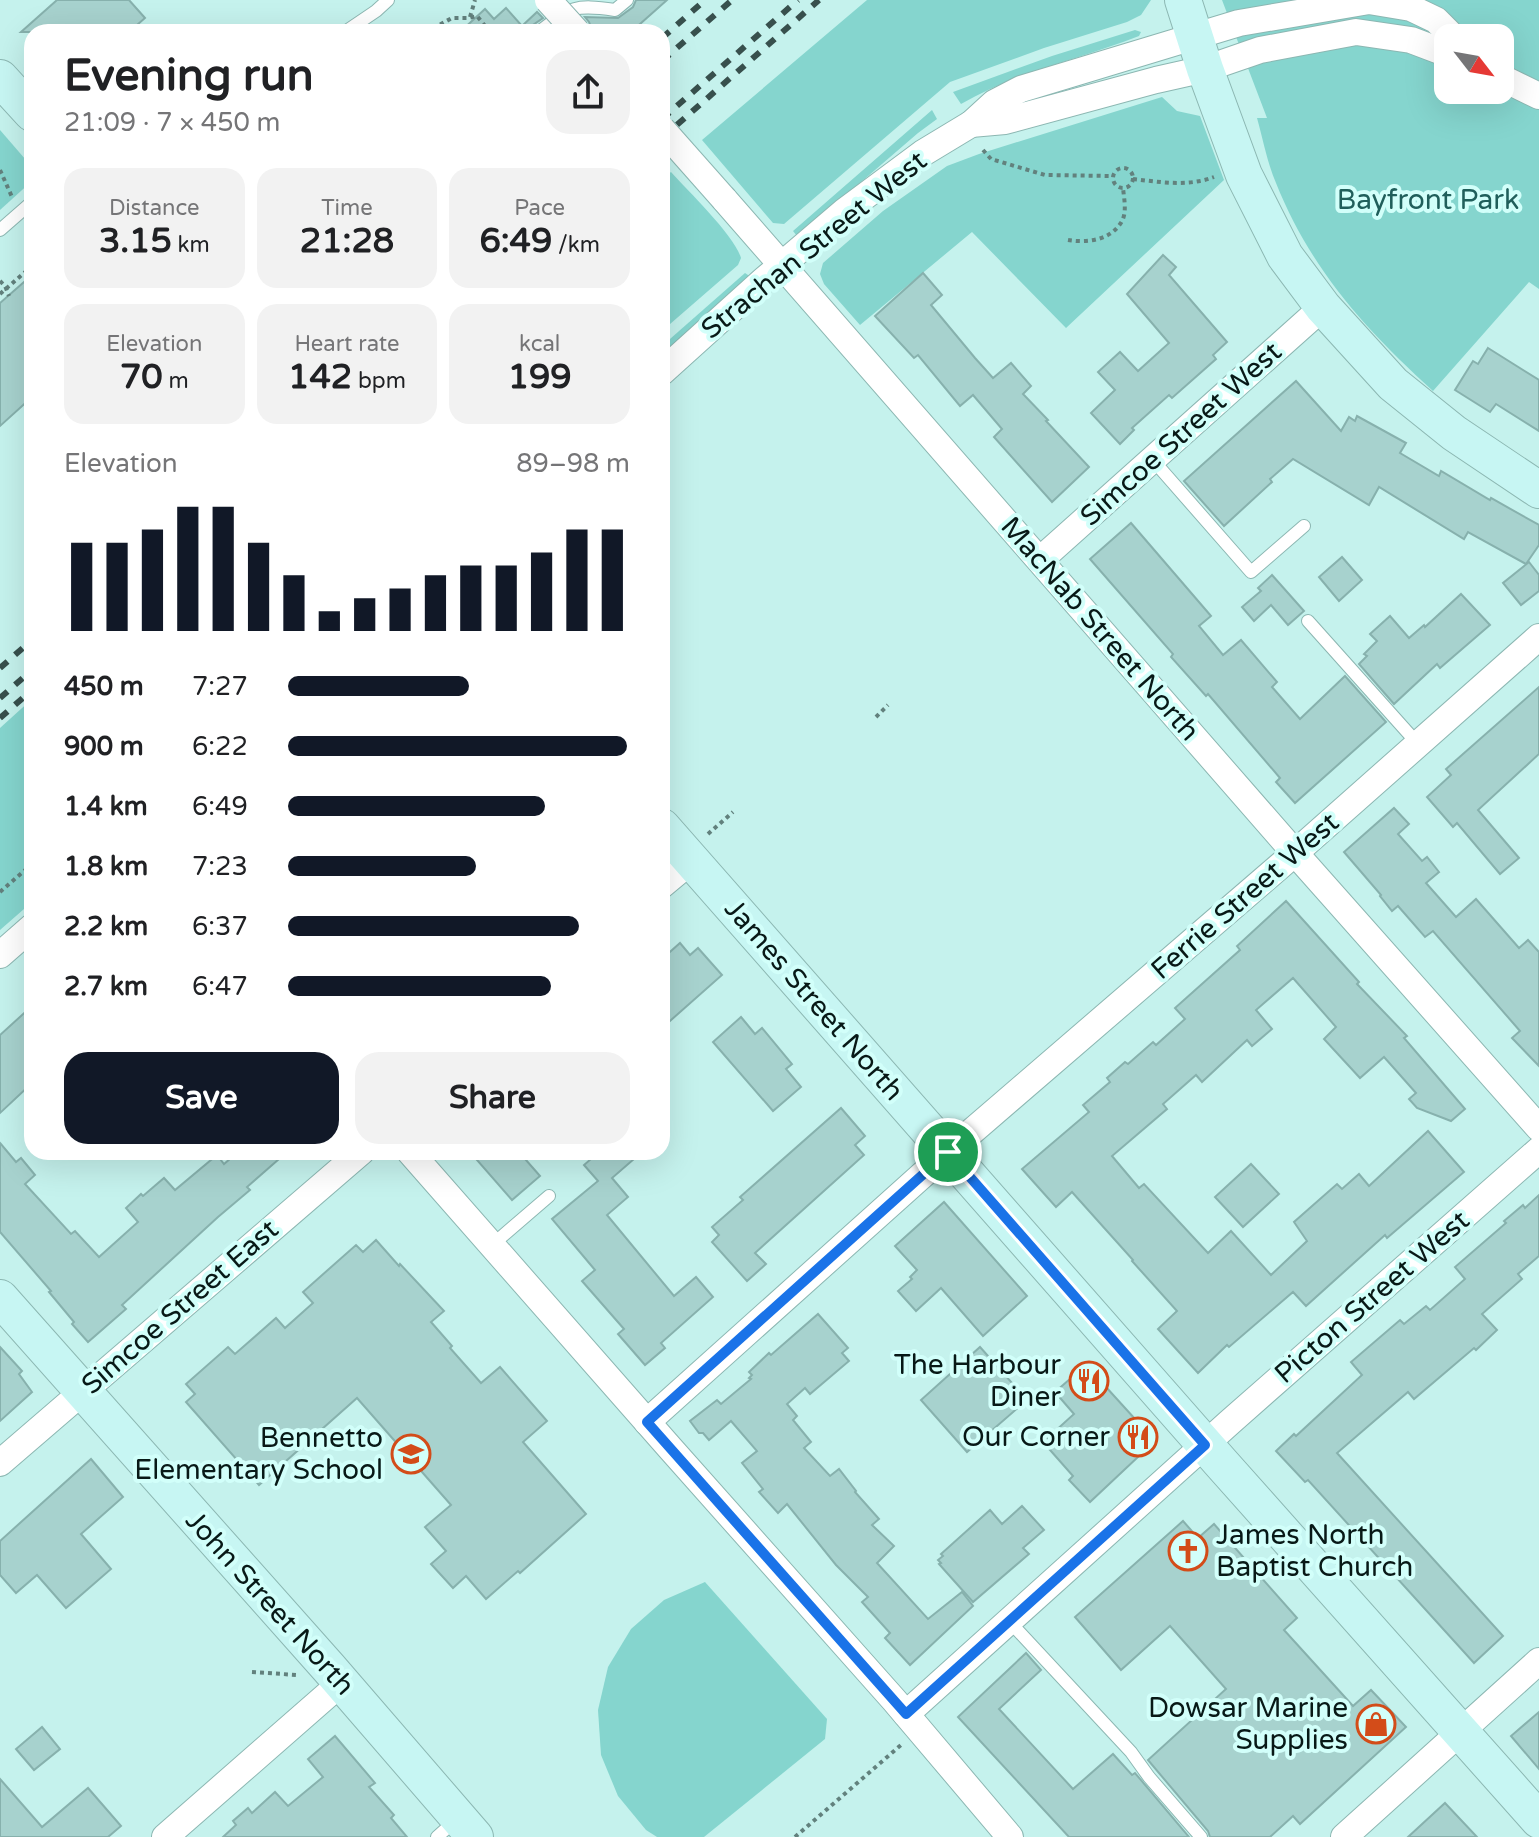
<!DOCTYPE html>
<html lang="en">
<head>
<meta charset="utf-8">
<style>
  :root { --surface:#fff; --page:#f2f2f2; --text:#202124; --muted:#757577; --accent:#111827 }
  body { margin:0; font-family:"Varela Round",sans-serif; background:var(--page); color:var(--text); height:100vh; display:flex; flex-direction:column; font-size:30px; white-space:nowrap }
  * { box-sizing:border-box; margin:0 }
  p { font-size:26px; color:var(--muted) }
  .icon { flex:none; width:44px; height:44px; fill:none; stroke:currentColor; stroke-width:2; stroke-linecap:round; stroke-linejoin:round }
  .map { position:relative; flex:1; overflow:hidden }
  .panel { position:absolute; left:24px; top:24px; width:646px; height:1136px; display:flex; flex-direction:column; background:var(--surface); border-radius:24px; box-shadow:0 8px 32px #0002 }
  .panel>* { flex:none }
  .needle { width:52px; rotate:121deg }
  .controls { position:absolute; left:1434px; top:24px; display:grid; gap:16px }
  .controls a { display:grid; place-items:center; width:80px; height:80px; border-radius:16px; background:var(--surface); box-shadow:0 8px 32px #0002; font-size:40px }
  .pin { position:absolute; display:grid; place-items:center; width:68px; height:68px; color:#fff; margin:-34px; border:4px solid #fff; border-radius:50%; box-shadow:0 2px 8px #0007 }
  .round { display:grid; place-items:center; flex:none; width:84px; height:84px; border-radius:24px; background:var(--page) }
  .summary { display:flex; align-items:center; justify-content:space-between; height:136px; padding:0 40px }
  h1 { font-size:44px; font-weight:800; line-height:60px }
  .metrics { display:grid; grid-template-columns:repeat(3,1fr); gap:12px; height:136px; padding:8px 40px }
  .metrics div { display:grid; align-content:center; border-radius:20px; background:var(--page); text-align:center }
  .metrics b { font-size:34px; font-weight:800 }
  .metrics small { font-size:22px; font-weight:400 }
  .metrics p { font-size:22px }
  .chart { height:224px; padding:16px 40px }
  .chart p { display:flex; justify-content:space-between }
  .chart svg { width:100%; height:144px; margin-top:8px; stroke:var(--accent); stroke-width:6 }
  .action { display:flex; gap:16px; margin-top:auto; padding:16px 40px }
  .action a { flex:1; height:92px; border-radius:24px; background:var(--accent); color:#fff; font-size:32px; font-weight:800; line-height:92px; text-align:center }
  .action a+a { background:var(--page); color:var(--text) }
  ul { padding:0 40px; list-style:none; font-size:26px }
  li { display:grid; grid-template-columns:128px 96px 1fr; align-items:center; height:60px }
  li i { height:20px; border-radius:10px; background:var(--accent) }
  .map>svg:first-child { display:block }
  .green { fill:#85d5ce; fill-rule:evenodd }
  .building { fill:#a7d2ce; stroke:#87b1ad; stroke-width:2 }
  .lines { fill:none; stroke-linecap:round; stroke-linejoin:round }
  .lane-casing { stroke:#8cb7b2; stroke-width:14 }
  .street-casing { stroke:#8cb7b2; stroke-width:28 }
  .secondary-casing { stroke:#8cb7b2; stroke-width:38 }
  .path { stroke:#62817d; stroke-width:4; stroke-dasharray:4 4; stroke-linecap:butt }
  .lane { stroke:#fff; stroke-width:12 }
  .street { stroke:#fff; stroke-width:26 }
  .secondary { stroke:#c7f6f3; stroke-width:36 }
  .rail { stroke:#38504d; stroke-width:6; stroke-dasharray:10 10; stroke-linecap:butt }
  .street-bridge-casing { stroke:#8cb7b2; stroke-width:28; stroke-linecap:butt }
  .street-bridge { stroke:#fff; stroke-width:26 }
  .route-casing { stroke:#fff; stroke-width:16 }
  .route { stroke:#1a73e8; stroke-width:10 }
  .labels { text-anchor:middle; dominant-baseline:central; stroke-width:8; stroke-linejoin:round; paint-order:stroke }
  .park-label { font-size:28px; fill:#205f5b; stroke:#d2fffa }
  .street-label { font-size:28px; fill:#081917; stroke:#d2fffa }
  .poi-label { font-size:28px; fill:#081917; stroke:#d2fffa; text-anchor:end }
</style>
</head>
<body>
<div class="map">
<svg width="1539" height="1837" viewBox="0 0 1539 1837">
  <rect width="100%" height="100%" fill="#c5f2ed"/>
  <g class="green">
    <path d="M867,0H1151L1141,15L1127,22L1044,48L950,82L784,224L773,223L702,140Z"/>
    <path d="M1222,0H1539V289L1529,282L1433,391C1365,329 1311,270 1276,183C1267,162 1263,139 1257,118H1267ZM1448,38H1500V90H1448Z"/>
    <path d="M1135,30L1141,32L1139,36C1080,59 1017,72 961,104L953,92L1052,56Z"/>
    <path d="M1162,97L1177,111L1200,116L1224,180L1066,328L972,232L860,325L824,284L820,274L823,263L883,211L947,166L979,154Z"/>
    <path d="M932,110L937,119L918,133L803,232L797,236L793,231Z"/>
    <path d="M0,130L32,167V181L0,210Z"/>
    <path d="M671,172C688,191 735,236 741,258L738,265L662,331V179Z"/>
    <path d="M745,273L751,277L662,356V346Z"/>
    <path d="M32,699V751L28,753L32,758V902L0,930V728Z"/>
    <path d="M705,1582L827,1719L825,1739L704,1837H657L646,1830L618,1796L601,1755L598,1710L608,1667L631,1629L664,1600Z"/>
  </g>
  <g class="building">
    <path d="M57,0H129L145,18L129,32H21Z"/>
    <path d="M636,0H667L631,32H593L589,22L585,17L618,18L633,7Z"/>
    <path d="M506,8L522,26L537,12L543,18L533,25L530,32H460L485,9L494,19Z"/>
    <path d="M1163,255L1176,267L1169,275L1227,342L1213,355L1216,359L1172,398L1169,395L1132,428L1134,430L1120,444L1091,413L1115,390L1098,372L1120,352L1138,371L1169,343L1127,294Z"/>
    <path d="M923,273L942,295L931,305L975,358L993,378L1011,363L1031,386L1023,394L1048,420L1046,421L1089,467L1052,502L994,437L1002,429L973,395L960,406L918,355L914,358L875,316Z"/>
    <path d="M32,275V397L0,426V303Z"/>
    <path d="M1488,348L1539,380V431L1496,404L1490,412L1455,390L1473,361L1478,364Z"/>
    <path d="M1296,381L1341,431L1349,417L1355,421L1357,416L1406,443L1400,453L1439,476L1441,471L1490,500L1491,498L1539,525V545L1526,564L1468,532L1464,539L1379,487L1369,505L1293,459L1270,479L1272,482L1224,526L1184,481Z"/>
    <path d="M1131,523L1211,616L1199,626L1223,655L1241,640L1277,682L1272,687L1300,719L1345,676L1386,722L1295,803L1276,782L1280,778L1208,694L1206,696L1171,657L1173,654L1090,559Z"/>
    <path d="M1342,557L1362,580L1339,601L1319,577Z"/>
    <path d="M1529,562L1539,575V591L1521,605L1503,583Z"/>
    <path d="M1272,575L1304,611L1288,625L1271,605L1254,621L1242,607L1261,591L1258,588Z"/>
    <path d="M1461,594L1490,625L1440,668L1437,664L1394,704L1359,664L1367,656L1364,654L1377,641L1370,634L1390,616L1409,638L1424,625L1425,627Z"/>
    <path d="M1539,687V754L1478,810L1519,858L1500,874L1457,823L1453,827L1427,797L1451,775L1446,769Z"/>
    <path d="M1394,808L1409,824L1398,834L1422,861L1427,857L1439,872L1426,883L1456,917L1476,899L1519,948L1528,940L1539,952V1066L1512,1038L1520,1031L1433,931L1425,937L1398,906L1392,911L1380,896L1381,895L1344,852Z"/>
    <path d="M1286,901L1359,982L1357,984L1407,1036L1404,1038L1465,1109L1451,1121L1417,1108L1409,1099L1416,1093L1384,1057L1360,1078L1324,1039L1336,1027L1293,978L1256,1010L1272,1029L1252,1046L1247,1040L1202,1082L1196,1075L1163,1104L1167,1109L1112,1156L1139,1188L1144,1184L1208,1253L1231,1231L1271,1275L1307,1241L1294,1222L1337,1184L1342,1189L1359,1174L1369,1186L1428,1131L1464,1172L1387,1238L1385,1235L1306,1306L1293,1292L1229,1347L1227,1345L1198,1373L1158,1329L1177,1311L1132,1261L1133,1260L1072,1192L1056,1207L1022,1169L1089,1112L1083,1105L1110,1082L1107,1078L1125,1062L1128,1064L1153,1042L1156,1045L1185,1019L1175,1008L1240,950L1237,946Z"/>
    <path d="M680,943L690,955L698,948L722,975L662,1028V959Z"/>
    <path d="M32,1006V1083L0,1113V1035Z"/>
    <path d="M741,1017L755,1034L762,1028L792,1064L786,1069L801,1087L773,1111L713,1042Z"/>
    <path d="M841,1108L865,1136L855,1145L864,1155L755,1253L766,1264L747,1281L712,1242L719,1235L712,1227L743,1200L740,1197Z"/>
    <path d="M0,1143L16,1162L21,1158L35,1175L25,1184L71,1234L75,1231L99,1257L138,1222L126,1208L141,1194L143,1196L164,1178L175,1190L217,1155L224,1164L238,1152H287L247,1187L250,1190L218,1217L122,1305L126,1309L88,1342L72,1324L74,1322L49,1292L51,1291L0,1232Z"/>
    <path d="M470,1152H519L540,1176L512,1200Z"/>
    <path d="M599,1152H642L612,1178L628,1197L607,1215L674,1296L696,1277L713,1297L661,1343L665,1348L645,1365L618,1334L624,1329L582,1281L595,1270L552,1219L598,1181L584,1165Z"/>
    <path d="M1251,1164L1279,1194L1243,1227L1215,1197Z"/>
    <path d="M1539,1195V1256L1518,1274L1522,1279L1482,1314L1497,1330L1476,1350L1474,1348L1414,1399L1408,1392L1337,1453L1503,1636L1474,1663L1308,1480L1305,1482L1276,1451L1294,1434L1296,1436L1362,1375L1351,1362L1400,1320L1404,1324L1426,1306L1430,1310L1465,1279L1455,1267L1506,1223L1504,1221L1523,1205L1525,1208Z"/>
    <path d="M944,1202L1027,1296L983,1336L941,1288L916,1311L898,1291L912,1279L910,1277L917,1270L895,1246Z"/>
    <path d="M376,1240L399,1266L400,1264L444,1311L431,1322L452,1346L450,1348L481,1383L500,1367L547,1421L523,1442L586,1514L520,1573L518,1571L486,1599L466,1576L453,1588L431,1564L446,1551L425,1527L451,1505L357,1398L259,1485L186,1402L195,1394L186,1384L228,1347L235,1354L276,1318L285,1328L313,1303L303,1292L356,1245L363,1252Z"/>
    <path d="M818,1314L848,1348L842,1353L849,1361L810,1394L805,1388L787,1404L797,1416L793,1420L811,1442L804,1448L830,1476L839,1469L856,1491L855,1492L879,1519L872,1525L894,1546L877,1563L928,1619L962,1592L973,1606L910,1665L885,1638L890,1633L862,1602L868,1597L836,1565L787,1504L778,1513L759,1492L763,1489L742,1463L757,1451L731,1421L709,1440L703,1433H699L690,1421L717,1400L721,1404L751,1379L749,1378L752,1375L749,1372L769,1353L771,1355Z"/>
    <path d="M0,1347L22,1371L19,1374L32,1392L0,1421Z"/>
    <path d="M980,1347L1027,1400L967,1452L921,1400Z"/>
    <path d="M1086,1365L1155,1441L1090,1502L1069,1480L1073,1476L1043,1442L1074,1414L1055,1392Z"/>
    <path d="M91,1459L123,1497L81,1534L111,1569L66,1608L37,1575L16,1593L0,1575V1541Z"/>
    <path d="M1022,1506L1044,1530L1023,1548L1029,1554L973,1602L939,1564L941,1563L938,1560L943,1556L941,1554L990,1510L1002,1524Z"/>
    <path d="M1183,1521L1198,1538L1214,1524L1297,1618L1284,1630L1353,1706L1371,1690L1406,1727L1300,1824L1293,1816L1270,1837H1210L1208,1831L1148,1760L1226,1689L1170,1626L1121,1670L1075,1617Z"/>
    <path d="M1026,1653L1041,1670L999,1709L1073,1789L1113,1754L1132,1775L1135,1773L1189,1837H1069L958,1717Z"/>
    <path d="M1539,1712V1769L1511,1736Z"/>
    <path d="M42,1727L60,1749L34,1770L16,1749Z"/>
    <path d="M335,1736L375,1783L369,1787L394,1815L391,1818L407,1837H223L236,1825L233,1821L248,1808L252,1813L275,1792L288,1806L323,1777L308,1759Z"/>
    <path d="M0,1779L42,1827L88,1788L121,1826L108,1837H0Z"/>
    <path d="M1445,1803L1477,1837H1408Z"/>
  </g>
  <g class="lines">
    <defs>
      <g id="lane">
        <path d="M345,32L376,11L388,0"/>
        <path d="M539,32C571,7 574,4 615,10L627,0"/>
        <path d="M0,230L32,202"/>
        <path d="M1152,459L1251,572L1304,526"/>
        <path d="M1308,621L1418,744"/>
        <path d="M492,1245L549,1196"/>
        <path d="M1009,1621L1131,1752L1149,1777L1201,1837"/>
        <path d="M437,1837L456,1820"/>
      </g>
      <g id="street">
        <path d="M1500,77L1539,96"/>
        <path d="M971,124L1005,121L1156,80L1205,69L1260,50L1356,32L1411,40L1448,54"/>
        <path d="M724,199L1295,853L1539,1128"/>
        <path d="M662,372L764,280L845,211L923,153L971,124L994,103L1021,89L1239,23L1369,1L1411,8L1436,20L1454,38"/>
        <path d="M1040,560L1323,307"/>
        <path d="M662,885L692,860"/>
        <path d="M0,955L32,927"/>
        <path d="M410,1152L670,1448L894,1700L1010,1837"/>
        <path d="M647,1422L948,1152L1295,853L1539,637"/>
        <path d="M0,1463L361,1152"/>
        <path d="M906,1714L1230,1422L1539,1150"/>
        <path d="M165,1837L341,1683"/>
        <path d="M1344,1837L1539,1661"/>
      </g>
      <g id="secondary">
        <path d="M1183,0L1205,69L1244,175L1285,256L1323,307L1393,384L1454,433L1539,490"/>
        <path d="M0,78L32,113"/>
        <path d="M662,827L1222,1464L1539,1820"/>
        <path d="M0,1298L329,1668L475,1837"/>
      </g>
    </defs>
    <use href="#lane" class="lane-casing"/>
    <use href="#street" class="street-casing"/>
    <use href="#secondary" class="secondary-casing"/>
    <g class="path">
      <path d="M470,17L475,0"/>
      <path d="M426,32L452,18H469L477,16L490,32"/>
      <path d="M983,150L991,159L1045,175L1112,176"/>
      <circle cx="1123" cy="178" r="10"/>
      <path d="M0,170L12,197"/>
      <path d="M1133,179C1160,182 1188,187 1214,177"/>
      <path d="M1068,240C1086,243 1111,241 1122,221C1127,212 1124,198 1123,188"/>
      <path d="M0,281L5,286L9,296"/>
      <path d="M0,294L32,266"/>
      <path d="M876,717L888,705"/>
      <path d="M708,834L733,812"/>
      <path d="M0,892L32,864"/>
      <path d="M252,1672L297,1675"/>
      <path d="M795,1837L901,1745"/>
    </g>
    <use href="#lane" class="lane"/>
    <use href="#street" class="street"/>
    <use href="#secondary" class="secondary"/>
    <g class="rail">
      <path d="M662,38L705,0"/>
      <path d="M662,61L732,0"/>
      <path d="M662,119L798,0"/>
      <path d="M662,138L819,0"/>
      <path d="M0,668L32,640"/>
      <path d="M0,698L32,670"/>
      <path d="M0,718L32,690"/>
    </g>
    <defs>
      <g id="street-bridge">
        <path d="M548,0L577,32"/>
        <path d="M662,129L724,199"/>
      </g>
    </defs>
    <use href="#street-bridge" class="street-bridge-casing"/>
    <use href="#street-bridge" class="street-bridge"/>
  </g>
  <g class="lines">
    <defs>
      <path id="route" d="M948,1152L1205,1445L906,1714L647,1422Z"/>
    </defs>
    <use href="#route" class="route-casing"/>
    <use href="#route" class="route"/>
  </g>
  <defs>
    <symbol id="restaurant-ring" viewBox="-11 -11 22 22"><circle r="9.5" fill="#d2fffa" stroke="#d34c19" stroke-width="1.5"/><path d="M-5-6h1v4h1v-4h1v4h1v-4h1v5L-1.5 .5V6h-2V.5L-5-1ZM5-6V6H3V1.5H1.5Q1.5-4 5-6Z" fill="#d34c19"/></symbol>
    <symbol id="school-ring" viewBox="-11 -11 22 22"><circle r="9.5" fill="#d2fffa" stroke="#d34c19" stroke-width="1.5"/><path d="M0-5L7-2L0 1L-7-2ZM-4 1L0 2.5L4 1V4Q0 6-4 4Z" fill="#d34c19"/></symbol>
    <symbol id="church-ring" viewBox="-11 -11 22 22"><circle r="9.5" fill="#d2fffa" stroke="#d34c19" stroke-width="1.5"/><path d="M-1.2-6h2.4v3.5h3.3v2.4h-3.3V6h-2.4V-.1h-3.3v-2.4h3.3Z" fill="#d34c19"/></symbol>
    <symbol id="shop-ring" viewBox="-11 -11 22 22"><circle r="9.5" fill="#d2fffa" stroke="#d34c19" stroke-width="1.5"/><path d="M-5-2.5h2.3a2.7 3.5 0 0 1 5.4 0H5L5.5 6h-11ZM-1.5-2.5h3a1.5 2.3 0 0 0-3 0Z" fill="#d34c19"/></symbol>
  </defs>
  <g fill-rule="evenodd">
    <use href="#restaurant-ring" x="1067" y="1359" width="44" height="44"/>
    <use href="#restaurant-ring" x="1116" y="1415" width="44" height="44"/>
    <use href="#school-ring" x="389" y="1432" width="44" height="44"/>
    <use href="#church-ring" x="1166" y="1529" width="44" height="44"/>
    <use href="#shop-ring" x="1354" y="1702" width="44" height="44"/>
  </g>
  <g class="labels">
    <g class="park-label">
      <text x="1428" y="200">Bayfront Park</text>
    </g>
    <g class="street-label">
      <text transform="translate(814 245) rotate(-39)">Strachan Street West</text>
      <text transform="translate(1181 434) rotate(-42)">Simcoe Street West</text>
      <text transform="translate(1100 629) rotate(49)">MacNab Street North</text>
      <text transform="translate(1245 896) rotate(-41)">Ferrie Street West</text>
      <text transform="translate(814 1000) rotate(49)">James Street North</text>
      <text transform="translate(1372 1297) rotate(-41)">Picton Street West</text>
      <text transform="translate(180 1307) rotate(-41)">Simcoe Street East</text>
      <text transform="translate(270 1603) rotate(48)">John Street North</text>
    </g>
    <g class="poi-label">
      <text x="1061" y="1365">The Harbour<tspan x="1061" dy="32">Diner</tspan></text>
      <text x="1110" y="1437">Our Corner</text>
      <text x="383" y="1438">Bennetto<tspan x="383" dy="32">Elementary School</tspan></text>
      <text x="1216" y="1535" text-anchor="start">James North<tspan x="1216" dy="32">Baptist Church</tspan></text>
      <text x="1348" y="1708">Dowsar Marine<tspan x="1348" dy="32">Supplies</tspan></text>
    </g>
  </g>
</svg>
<div class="controls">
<a><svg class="needle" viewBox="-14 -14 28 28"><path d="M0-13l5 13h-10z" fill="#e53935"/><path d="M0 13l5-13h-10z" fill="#757577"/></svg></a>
</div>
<div class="pin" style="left:948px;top:1152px;background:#1e9e55"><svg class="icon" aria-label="arrive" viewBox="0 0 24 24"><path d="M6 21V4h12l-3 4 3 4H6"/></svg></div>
<section class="panel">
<div class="summary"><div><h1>Evening run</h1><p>21:09 · 7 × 450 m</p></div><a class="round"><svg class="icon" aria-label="share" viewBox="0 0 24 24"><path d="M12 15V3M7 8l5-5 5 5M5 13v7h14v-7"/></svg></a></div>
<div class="metrics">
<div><p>Distance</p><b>3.15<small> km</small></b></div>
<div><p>Time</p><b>21:28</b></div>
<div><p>Pace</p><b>6:49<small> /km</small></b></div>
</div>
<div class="metrics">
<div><p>Elevation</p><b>70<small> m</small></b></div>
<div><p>Heart rate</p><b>142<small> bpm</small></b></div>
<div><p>kcal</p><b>199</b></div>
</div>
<div class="chart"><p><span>Elevation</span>89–98 m</p>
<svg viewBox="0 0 160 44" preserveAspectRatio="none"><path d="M5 44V17M15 44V17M25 44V13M35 44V6M45 44V6M55 44V17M65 44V27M75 44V38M85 44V34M95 44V31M105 44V27M115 44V24M125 44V24M135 44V20M145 44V13M155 44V13"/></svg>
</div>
<ul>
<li><b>450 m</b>7:27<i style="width:53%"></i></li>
<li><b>900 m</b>6:22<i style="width:99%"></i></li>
<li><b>1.4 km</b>6:49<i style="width:75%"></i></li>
<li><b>1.8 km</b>7:23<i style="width:55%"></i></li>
<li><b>2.2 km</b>6:37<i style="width:85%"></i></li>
<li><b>2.7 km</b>6:47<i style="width:77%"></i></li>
</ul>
<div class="action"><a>Save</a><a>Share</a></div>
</section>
</div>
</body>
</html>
